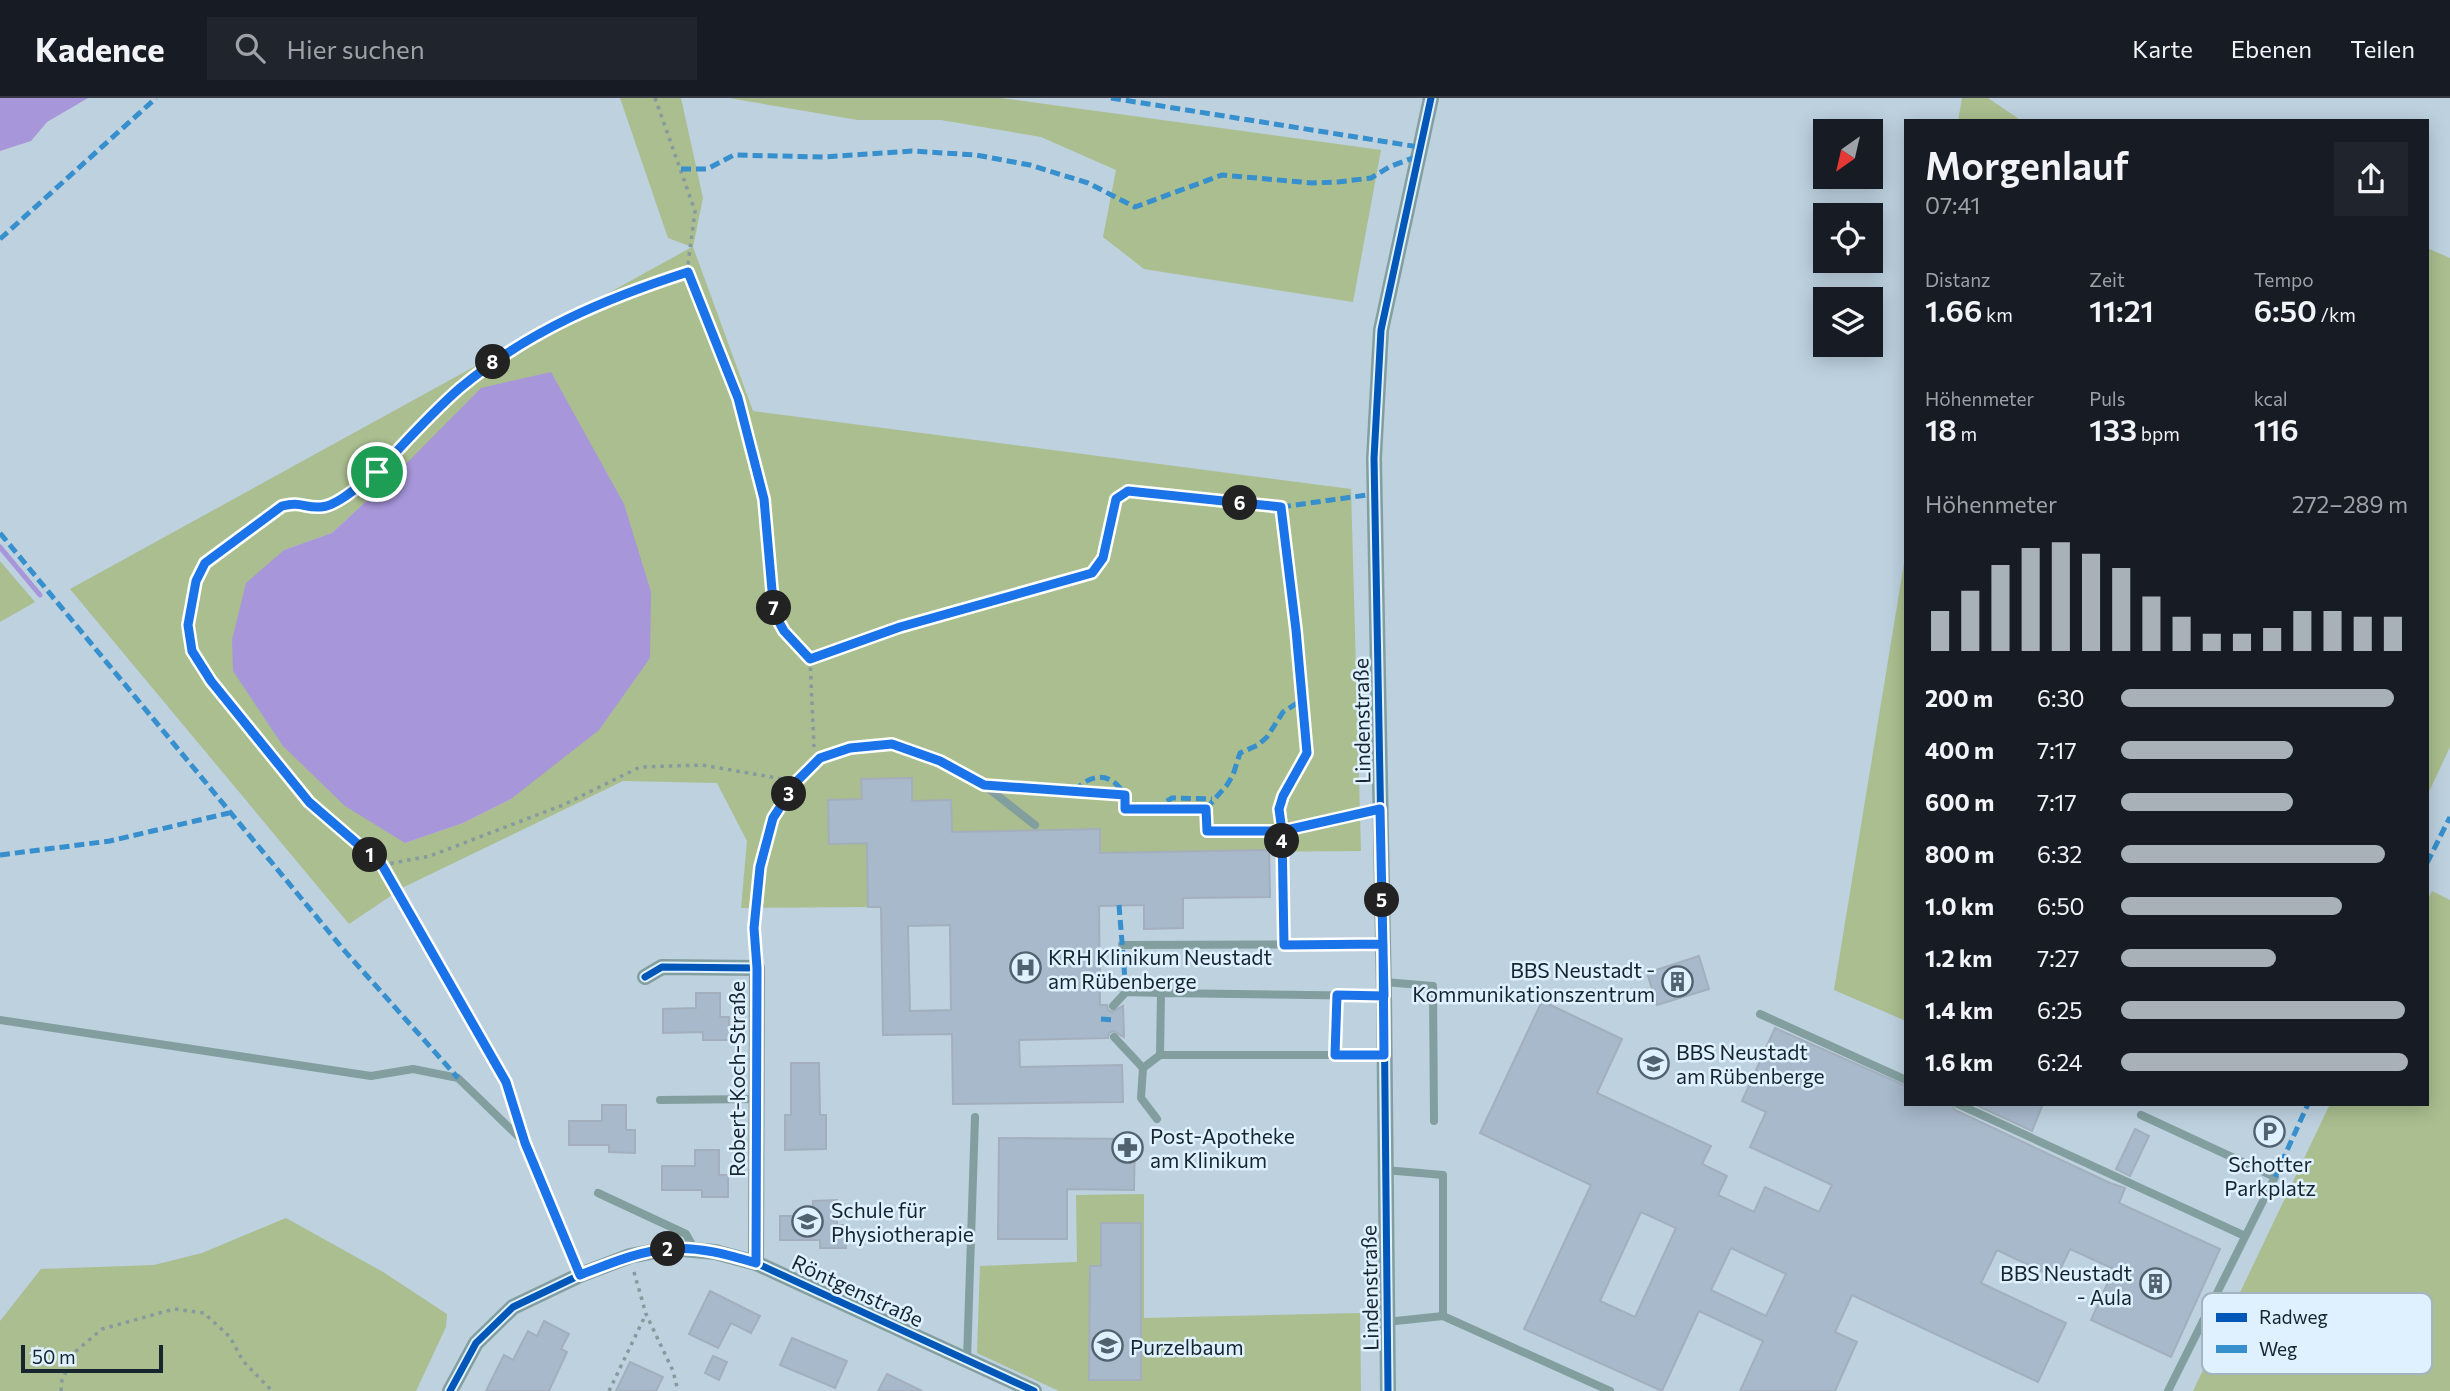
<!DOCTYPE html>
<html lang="de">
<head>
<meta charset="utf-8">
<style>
  :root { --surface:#171b24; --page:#20242c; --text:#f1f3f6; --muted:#9ea1a6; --line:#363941; --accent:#a9b1b8 }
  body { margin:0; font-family:Commissioner,sans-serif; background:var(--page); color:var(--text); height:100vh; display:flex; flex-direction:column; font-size:26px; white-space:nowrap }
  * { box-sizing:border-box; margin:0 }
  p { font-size:23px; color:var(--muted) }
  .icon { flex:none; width:38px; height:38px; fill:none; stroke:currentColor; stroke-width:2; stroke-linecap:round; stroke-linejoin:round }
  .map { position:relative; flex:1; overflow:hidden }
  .details { position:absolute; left:1904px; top:21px; width:525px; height:987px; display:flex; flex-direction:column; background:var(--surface); border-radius:0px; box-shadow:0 4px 18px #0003 }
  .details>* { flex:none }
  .needle { width:46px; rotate:214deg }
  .tools { position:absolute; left:1813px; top:21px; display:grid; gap:14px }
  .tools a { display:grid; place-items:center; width:70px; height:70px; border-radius:0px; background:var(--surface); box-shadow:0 4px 18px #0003; font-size:35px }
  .scale { position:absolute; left:21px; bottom:18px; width:142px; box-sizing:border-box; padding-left:7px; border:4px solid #17252f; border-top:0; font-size:19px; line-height:24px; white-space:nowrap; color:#17252f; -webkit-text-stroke:5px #dff1ff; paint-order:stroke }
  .pin { position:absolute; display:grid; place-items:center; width:60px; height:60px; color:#fff; margin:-30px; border:4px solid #fff; border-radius:50%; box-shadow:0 2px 7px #0007 }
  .km { position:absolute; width:35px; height:35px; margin:-18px; border-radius:50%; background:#222; color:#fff; font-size:19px; line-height:35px; text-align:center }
  .round { display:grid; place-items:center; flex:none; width:74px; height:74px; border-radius:0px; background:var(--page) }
  .headline { display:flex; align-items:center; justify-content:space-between; height:119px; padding:0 21px }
  h1 { font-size:38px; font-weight:600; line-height:52px }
  .stats { display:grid; grid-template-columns:repeat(3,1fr); gap:10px; height:119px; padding:7px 21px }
  .stats div { display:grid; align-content:center }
  .stats b { font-size:30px; font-weight:600 }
  .stats small { font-size:19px; font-weight:400 }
  .stats p { font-size:19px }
  .chart { height:196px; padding:14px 21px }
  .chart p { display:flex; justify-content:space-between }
  .chart svg { width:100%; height:126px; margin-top:7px; stroke:var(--accent); stroke-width:6 }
  ul { padding:0 21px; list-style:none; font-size:23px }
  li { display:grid; grid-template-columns:112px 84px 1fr; align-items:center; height:52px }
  li i { height:18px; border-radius:9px; background:var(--accent) }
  header { display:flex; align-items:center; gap:42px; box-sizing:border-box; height:98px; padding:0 35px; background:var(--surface); border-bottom:2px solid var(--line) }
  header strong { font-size:33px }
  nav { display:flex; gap:38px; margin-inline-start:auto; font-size:24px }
  .search { width:490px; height:63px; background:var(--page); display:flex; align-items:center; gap:18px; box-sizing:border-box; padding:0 24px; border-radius:0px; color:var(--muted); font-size:26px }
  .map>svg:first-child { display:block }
  .green { fill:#aabe8f; fill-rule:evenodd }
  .water { fill:#a796da }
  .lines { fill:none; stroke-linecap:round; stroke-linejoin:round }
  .stream { stroke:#a796da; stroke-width:5 }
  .building { fill:#a8b9cc; stroke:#a3afbc; stroke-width:2; fill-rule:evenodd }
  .path { stroke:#869b9e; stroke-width:3.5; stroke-dasharray:3.5 5; stroke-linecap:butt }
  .service { stroke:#829e9e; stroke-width:8 }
  .minor { stroke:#829e9e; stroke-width:16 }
  .quiet { stroke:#378fcd; stroke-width:5; stroke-dasharray:10 5; stroke-linecap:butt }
  .cycleway-casing { stroke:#dff1ff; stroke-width:11 }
  .cycleway { stroke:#0057b8; stroke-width:7 }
  .route-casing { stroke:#fff; stroke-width:14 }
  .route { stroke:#1a73e8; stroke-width:9 }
  .labels { text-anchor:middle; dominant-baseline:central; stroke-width:5; stroke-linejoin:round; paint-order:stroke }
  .street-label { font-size:21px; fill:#17252f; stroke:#dff1ff }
  .poi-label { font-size:21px; fill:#17252f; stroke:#dff1ff; text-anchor:start }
  .key { fill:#dff1ff; stroke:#a3b4c1; stroke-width:2 }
  .key-label { font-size:19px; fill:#17252f }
</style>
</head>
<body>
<header>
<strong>Kadence</strong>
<div class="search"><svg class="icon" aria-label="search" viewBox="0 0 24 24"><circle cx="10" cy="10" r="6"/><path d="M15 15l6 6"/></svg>Hier suchen</div>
<nav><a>Karte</a><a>Ebenen</a><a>Teilen</a></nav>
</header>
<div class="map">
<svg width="2450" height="1293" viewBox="0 0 2450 1293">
  <rect width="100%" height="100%" fill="#bdd1df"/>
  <g class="green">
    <path d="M620,0H681L703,100L693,149L753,313L1351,391L1361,753L1100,755L1099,731L952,734L951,702L912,703V681L861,682L862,701L828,702L829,745H867L868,809L741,810L747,743L717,685L623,683L404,789L349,826L70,491L692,149L668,140ZM401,371L511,701L463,725L405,745L284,452L332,435Z"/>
    <path d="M729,0H1001L1381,52L1353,204L1144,171L1103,139L1116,72L1041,39L941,22H858Z"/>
    <path d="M1962,0H1988L2022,23H1958Z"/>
    <path d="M2427,150L2450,160V649L2427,698Z"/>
    <path d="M1906,453V923L1834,892Z"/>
    <path d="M0,463L35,504L0,524Z"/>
    <path d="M2432,793L2450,802V1293H2193L2330,1006H2427V803Z"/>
    <path d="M1144,1096V1220L1360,1215L1361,1293H1059L977,1255L980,1168L1077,1164L1076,1097Z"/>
    <path d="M286,1120L383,1174L447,1216L446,1229L416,1293H0V1223L41,1171L154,1167L202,1155Z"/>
  </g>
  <g class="water">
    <path d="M0,0H88L47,24L31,43L0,53Z"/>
    <path d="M551,274L624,406L651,494L650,560L599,632L511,701L463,725L405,745L345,708L283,648L233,573L232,542L246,485L284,452L332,435L401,371L481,290Z"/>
  </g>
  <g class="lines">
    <path class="stream" d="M0,449L40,497"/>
  </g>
  <g class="building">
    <path d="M912,680V703L951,702L952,734L1100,731V755L1269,752L1270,799L1183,800V830L1144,831V807L1099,808L1100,907H1107L1108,912L1112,914L1123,908L1124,939L1113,933L1109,935L1108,940L1019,942L1020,969L1122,967L1123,1004L953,1006L952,936L883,937L881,809H868L867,745L829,746L828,702L862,701L861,681ZM950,827L951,912L910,913L908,828Z"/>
    <path d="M1699,858L1709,891L1657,907L1647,875Z"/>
    <path d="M696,895H720V919H729V942H703V934L663,935V911L696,910Z"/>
    <path d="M1542,903L1622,941L1597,995L1711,1048L1702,1066L1727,1078L1718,1097L1754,1114L1765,1089L1819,1114L1832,1087L1750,1049L1766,1014L1742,1003L1775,930L1906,988V1006H1952L1955,1012L2110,1085L2125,1090L2119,1105L2220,1151L2171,1259L2091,1222L2114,1171L2070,1151L2056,1180L1997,1152L1981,1185L2066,1225L2038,1284L1852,1197L1835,1234L1857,1244L1835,1293H1740L1763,1243L1699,1213L1662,1293L1524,1231L1591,1087L1480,1035ZM1641,1114L1676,1130L1635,1219L1600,1203ZM1731,1150L1786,1176L1766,1218L1711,1192Z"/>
    <path d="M791,965H819L820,1017H826V1051L785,1052V1017H791Z"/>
    <path d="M1974,1006H2043L2032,1033Z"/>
    <path d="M602,1007H626V1032H635V1055L609,1054V1047H569V1023H602Z"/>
    <path d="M2135,1031L2149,1038L2130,1078L2116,1071Z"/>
    <path d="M999,1040L1135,1041L1134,1092L1067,1091V1141H998Z"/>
    <path d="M695,1052H719V1077H728V1099H702V1092H662V1068H695Z"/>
    <path d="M837,1102V1127H846V1150H820V1142H780V1118H813V1103Z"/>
    <path d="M1101,1125H1141V1282H1089L1090,1168H1101Z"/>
    <path d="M710,1193L760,1218L751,1235L731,1225L718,1250L689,1236Z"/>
    <path d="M544,1223L569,1236L561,1251L567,1254L549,1293H486L504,1257L513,1262L528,1233L537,1238Z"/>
    <path d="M792,1240L847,1263L835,1290L780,1267Z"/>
    <path d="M713,1258L727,1264L719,1282L705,1275Z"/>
    <path d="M630,1264L663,1279L656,1293H616Z"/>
    <path d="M887,1276L922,1293H878Z"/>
  </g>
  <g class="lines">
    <g class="path">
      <path d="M655,0L695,113L687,174L739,300L764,401L774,515L784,533L810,561L814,649"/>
      <path d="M810,561L900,529L1092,476L1103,460L1116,401L1128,393L1281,409L1296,532L1307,655L1283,698L1279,711L1281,721"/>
      <path d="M1007,689L1125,697V711H1206L1207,733H1269"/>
      <path d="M1282,746L1284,833"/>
      <path d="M382,767L430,758L563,707L640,669L702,667L783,681"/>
      <path d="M517,1020L506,984L382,767L309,704L211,583L192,553L188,527L196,483L205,465L282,408C287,407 293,404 298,405C311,405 321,412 334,406C381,381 417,330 456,294C520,234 606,200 687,174"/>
      <path d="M634,1174L646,1216L673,1273L678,1293"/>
      <path d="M61,1293L62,1282L76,1253L102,1231L174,1211L204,1215L230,1239L243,1263L272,1293"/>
      <path d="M609,1293L646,1216"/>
    </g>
    <g class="service">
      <path d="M1282,733L1380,711"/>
      <path d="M1122,847L1383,846"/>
      <path d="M757,870L754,830L760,769L773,720L797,683L820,660L851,650L892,646L940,663L984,687L1035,727"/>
      <path d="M1384,884L1433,888L1434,1023"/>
      <path d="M1113,908L1126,894L1161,895"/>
      <path d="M1760,916L1906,982"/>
      <path d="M0,922L371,978L413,971L458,980L525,1045L580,1177"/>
      <path d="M1114,939L1143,970"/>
      <path d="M1335,957L1337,897"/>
      <path d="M1384,957H1160L1161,895L1384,898"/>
      <path d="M660,1002L757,1001"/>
      <path d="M1958,1006L2245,1138"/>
      <path d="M2141,1017L2275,1079L2168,1293"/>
      <path d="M1157,1021L1141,1000L1143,970L1160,957"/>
      <path d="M1385,1072L1443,1077V1218"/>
      <path d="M598,1095L686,1136L695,1152"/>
      <path d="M1386,1224L1443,1218L1610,1293"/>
      <path d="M967,1262L975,1019"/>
    </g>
    <g class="minor">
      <path d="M645,879L662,869L757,870L756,1165"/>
      <path d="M450,1293L476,1245L513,1209L580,1177L630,1158L671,1150L715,1154L756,1165L1034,1293"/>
      <path d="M1388,1293L1384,898L1374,360L1381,232L1431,0"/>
    </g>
    <g class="quiet">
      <path d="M1111,0L1419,49"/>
      <path d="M681,71H707L734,57L824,59L912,53L976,57L1030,67L1088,85L1135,109L1222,77L1312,85L1338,84L1371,80L1389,69L1418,58"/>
      <path d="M0,141L156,0"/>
      <path d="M1281,409L1374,396"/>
      <path d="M0,435L343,851L458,980"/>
      <path d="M1074,693C1092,675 1110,673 1125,697"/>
      <path d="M1154,711L1172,700L1212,701"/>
      <path d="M1206,711L1227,687L1233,677L1240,655L1258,647L1267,639L1283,614L1302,602"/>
      <path d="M0,757L110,743L229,715"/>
      <path d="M2427,765L2450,719"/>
      <path d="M1119,807L1126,894"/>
      <path d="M1101,921L1114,922"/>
      <path d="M2275,1079L2308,1006"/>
    </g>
    <defs>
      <g id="cycleway">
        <path d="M645,879L662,869L757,870L756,1165"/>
        <path d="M450,1293L476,1245L513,1209L580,1177L630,1158L671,1150L715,1154L756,1165L1034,1293"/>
        <path d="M1388,1293L1384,898L1374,360L1381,232L1431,0"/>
      </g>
    </defs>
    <use href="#cycleway" class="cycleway-casing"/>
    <use href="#cycleway" class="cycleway"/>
  </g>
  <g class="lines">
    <defs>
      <path id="route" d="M377,374C363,384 337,409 320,409C304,410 301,403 282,408L205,465L196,483L188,527L192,553L211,583L309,704L382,767L506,984L525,1045L580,1177C609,1166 638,1153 669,1151C698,1148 729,1157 756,1165L757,870L754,830L760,769L773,720L797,683L820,660L850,650L892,646L940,663L984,687L1125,697V711H1206L1207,733H1282L1284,847L1383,846L1384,957H1335L1337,897L1384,898L1380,711L1282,733L1279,711L1283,698L1307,655L1296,532L1281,409L1128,393L1116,401L1103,460L1092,475L900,529L810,561L784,533L774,515L764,401L738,300L688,174C604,201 528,233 460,290C430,316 404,346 377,374"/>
    </defs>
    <use href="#route" class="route-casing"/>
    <use href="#route" class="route"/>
  </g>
  <defs>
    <symbol id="hospital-ring" viewBox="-11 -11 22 22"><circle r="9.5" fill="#dff1ff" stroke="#51616d" stroke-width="1.5"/><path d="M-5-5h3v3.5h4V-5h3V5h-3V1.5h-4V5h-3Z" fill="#51616d"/></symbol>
    <symbol id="building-ring" viewBox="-11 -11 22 22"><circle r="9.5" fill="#dff1ff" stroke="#51616d" stroke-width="1.5"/><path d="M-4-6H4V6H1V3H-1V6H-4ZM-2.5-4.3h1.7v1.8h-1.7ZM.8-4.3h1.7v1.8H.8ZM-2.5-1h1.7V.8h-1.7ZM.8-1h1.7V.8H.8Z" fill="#51616d"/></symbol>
    <symbol id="school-ring" viewBox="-11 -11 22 22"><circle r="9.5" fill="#dff1ff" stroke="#51616d" stroke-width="1.5"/><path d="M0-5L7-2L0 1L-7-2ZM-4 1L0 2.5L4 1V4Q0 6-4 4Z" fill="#51616d"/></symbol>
    <symbol id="parking-ring" viewBox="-11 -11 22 22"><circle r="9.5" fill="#dff1ff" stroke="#51616d" stroke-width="1.5"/><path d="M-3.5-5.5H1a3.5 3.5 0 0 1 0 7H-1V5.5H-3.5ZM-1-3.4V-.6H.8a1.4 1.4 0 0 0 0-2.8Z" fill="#51616d"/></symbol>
    <symbol id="pharmacy-ring" viewBox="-11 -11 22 22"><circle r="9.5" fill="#dff1ff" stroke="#51616d" stroke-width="1.5"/><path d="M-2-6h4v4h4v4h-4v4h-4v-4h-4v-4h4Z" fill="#51616d"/></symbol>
  </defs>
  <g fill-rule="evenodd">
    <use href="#hospital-ring" x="1008" y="852" width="35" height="35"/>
    <use href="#building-ring" x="1660" y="866" width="35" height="35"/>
    <use href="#school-ring" x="1636" y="948" width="35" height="35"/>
    <use href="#parking-ring" x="2252" y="1016" width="35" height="35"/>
    <use href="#pharmacy-ring" x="1110" y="1032" width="35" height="35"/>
    <use href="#school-ring" x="790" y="1106" width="35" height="35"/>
    <use href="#building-ring" x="2138" y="1168" width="35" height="35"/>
    <use href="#school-ring" x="1090" y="1230" width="35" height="35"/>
  </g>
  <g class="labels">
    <g class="street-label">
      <text transform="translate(1361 623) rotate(-91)">Lindenstraße</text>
      <text transform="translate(736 981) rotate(-90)">Robert-Koch-Straße</text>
      <text transform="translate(1369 1190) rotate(-91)">Lindenstraße</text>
      <text transform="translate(858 1192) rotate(25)">Röntgenstraße</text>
    </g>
    <g class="poi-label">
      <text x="1048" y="858">KRH Klinikum Neustadt<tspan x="1048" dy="24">am Rübenberge</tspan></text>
      <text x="1655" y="871" text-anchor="end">BBS Neustadt -<tspan x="1655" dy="24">Kommunikationszentrum</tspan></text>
      <text x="1676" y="953">BBS Neustadt<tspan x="1676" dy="24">am Rübenberge</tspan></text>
      <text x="1150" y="1037">Post-Apotheke<tspan x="1150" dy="24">am Klinikum</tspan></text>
      <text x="2270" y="1065" text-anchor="middle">Schotter<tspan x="2270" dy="24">Parkplatz</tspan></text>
      <text x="831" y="1111">Schule für<tspan x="831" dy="24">Physiotherapie</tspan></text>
      <text x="2132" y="1174" text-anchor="end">BBS Neustadt<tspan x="2132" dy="24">- Aula</tspan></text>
      <text x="1130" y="1248">Purzelbaum</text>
    </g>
  </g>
  <rect x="2202" y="1195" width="230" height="81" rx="10" class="key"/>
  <rect x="2216" y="1215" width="31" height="9" fill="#0057b8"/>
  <rect x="2216" y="1247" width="31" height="8" fill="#378fcd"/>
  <g class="key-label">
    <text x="2259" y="1226">Radweg</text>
    <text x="2259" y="1258">Weg</text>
  </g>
</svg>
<div class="tools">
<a><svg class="needle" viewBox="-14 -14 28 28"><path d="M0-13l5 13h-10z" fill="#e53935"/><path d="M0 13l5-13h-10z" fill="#9ea1a6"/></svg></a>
<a><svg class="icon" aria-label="locate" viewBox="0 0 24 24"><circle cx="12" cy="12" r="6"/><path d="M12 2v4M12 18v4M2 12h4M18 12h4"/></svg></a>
<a><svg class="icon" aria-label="layers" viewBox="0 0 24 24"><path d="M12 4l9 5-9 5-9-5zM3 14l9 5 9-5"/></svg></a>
</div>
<div class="scale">50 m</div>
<div class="pin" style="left:377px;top:374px;background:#1e9e55"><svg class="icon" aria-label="arrive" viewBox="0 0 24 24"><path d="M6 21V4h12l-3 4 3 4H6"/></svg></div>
<b class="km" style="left:370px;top:757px">1</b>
<b class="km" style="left:668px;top:1151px">2</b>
<b class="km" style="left:789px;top:696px">3</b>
<b class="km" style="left:1282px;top:743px">4</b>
<b class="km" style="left:1382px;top:802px">5</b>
<b class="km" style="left:1240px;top:405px">6</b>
<b class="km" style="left:774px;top:510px">7</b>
<b class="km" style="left:493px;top:264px">8</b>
<section class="details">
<div class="headline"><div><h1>Morgenlauf</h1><p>07:41</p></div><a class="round"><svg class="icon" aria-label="share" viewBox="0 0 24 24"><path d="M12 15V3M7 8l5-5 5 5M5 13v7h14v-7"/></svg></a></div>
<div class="stats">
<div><p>Distanz</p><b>1.66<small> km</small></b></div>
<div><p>Zeit</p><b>11:21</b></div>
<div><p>Tempo</p><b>6:50<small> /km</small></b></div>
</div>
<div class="stats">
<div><p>Höhenmeter</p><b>18<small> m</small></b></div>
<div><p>Puls</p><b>133<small> bpm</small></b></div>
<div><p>kcal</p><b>116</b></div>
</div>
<div class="chart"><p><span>Höhenmeter</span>272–289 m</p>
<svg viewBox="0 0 160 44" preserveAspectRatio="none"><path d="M5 44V30M15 44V23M25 44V14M35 44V8M45 44V6M55 44V10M65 44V15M75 44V25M85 44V32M95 44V38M105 44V38M115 44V36M125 44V30M135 44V30M145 44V32M155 44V32"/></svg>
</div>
<ul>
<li><b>200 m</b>6:30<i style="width:95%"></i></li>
<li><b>400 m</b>7:17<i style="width:60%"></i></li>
<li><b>600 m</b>7:17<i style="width:60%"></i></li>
<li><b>800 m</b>6:32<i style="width:92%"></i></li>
<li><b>1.0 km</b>6:50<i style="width:77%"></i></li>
<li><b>1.2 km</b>7:27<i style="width:54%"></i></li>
<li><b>1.4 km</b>6:25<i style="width:99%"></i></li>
<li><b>1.6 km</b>6:24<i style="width:100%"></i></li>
</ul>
</section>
</div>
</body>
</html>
